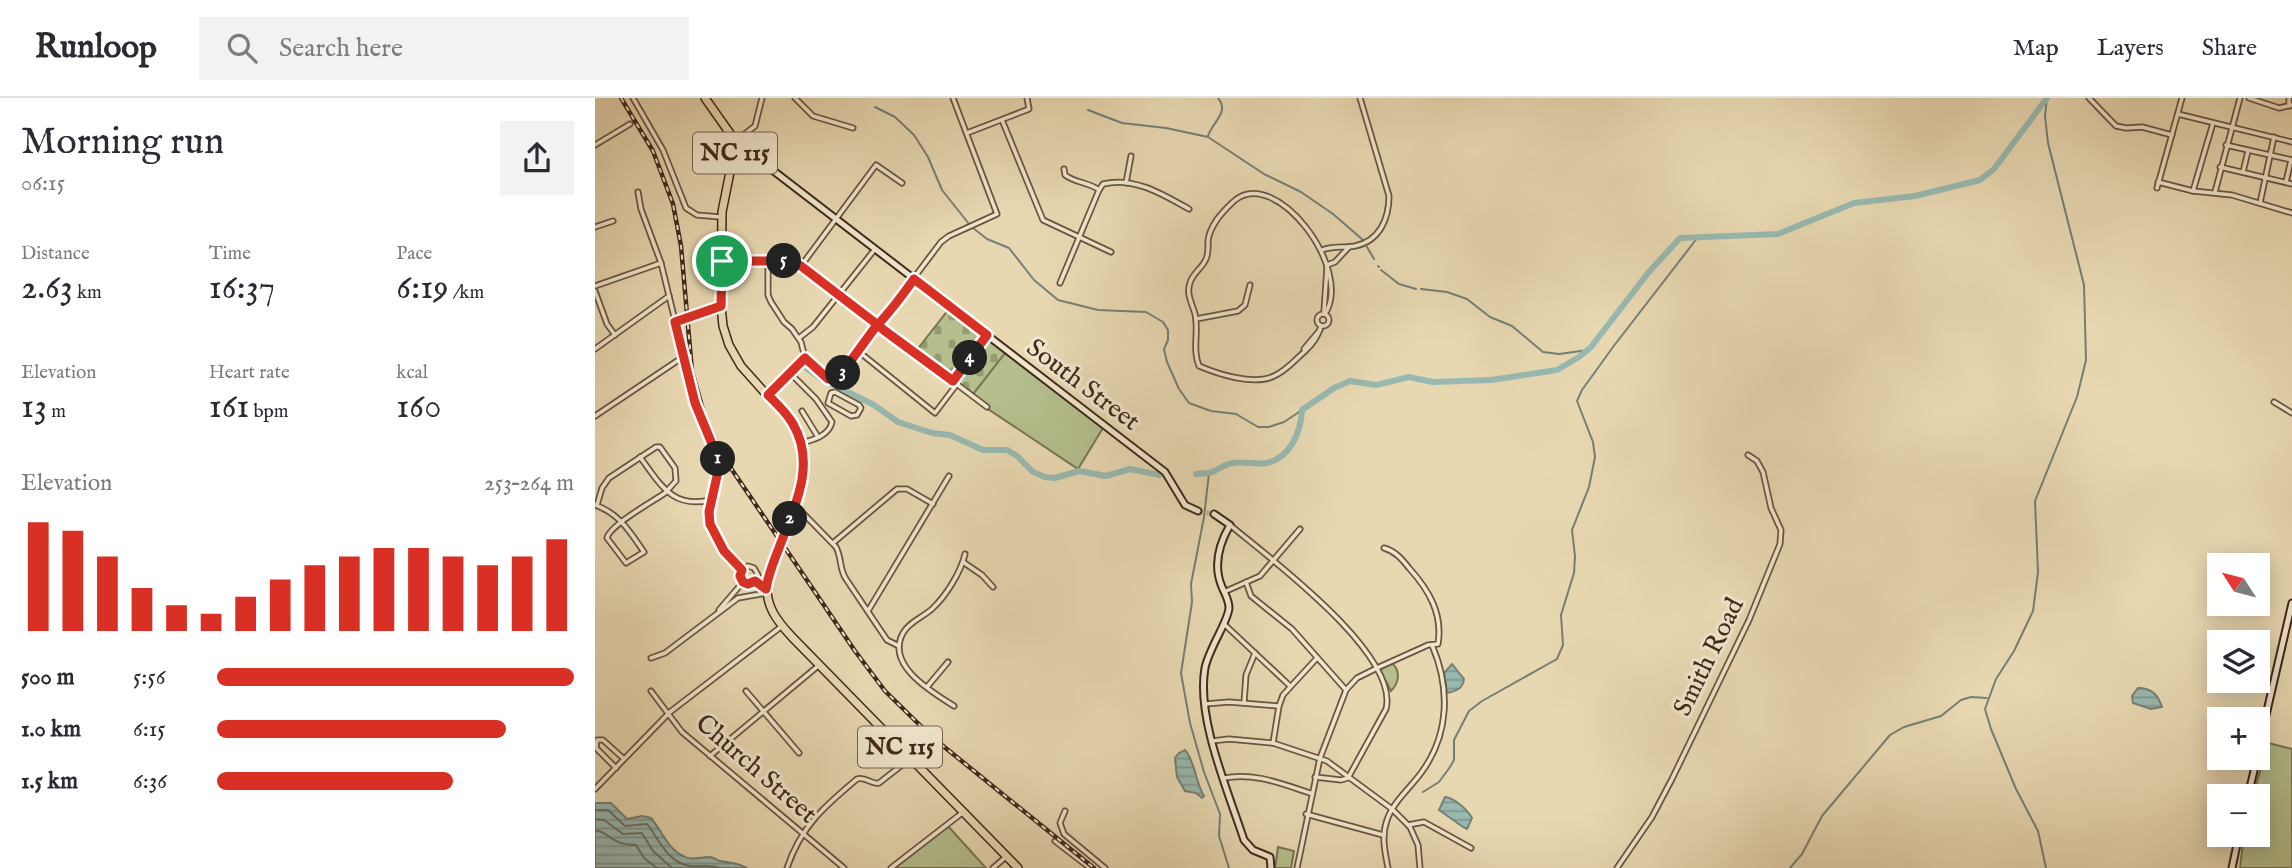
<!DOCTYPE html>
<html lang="en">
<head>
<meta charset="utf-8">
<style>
  :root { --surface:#fff; --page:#f2f2f3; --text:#2b2b33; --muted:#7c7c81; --line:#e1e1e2; --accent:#d93025 }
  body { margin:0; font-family:"IM FELL English",serif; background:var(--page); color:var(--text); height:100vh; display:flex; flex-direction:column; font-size:26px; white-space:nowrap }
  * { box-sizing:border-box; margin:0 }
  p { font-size:23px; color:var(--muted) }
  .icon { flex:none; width:38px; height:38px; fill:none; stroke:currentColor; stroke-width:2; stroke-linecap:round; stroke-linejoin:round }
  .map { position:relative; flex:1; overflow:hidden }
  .sheet { display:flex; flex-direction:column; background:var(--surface); width:595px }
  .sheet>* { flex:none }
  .needle { width:46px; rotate:306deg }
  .fabs { position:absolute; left:1612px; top:455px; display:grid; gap:14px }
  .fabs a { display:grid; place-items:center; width:63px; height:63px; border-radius:0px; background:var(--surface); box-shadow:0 4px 18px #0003; font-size:35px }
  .pin { position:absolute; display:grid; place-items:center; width:60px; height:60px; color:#fff; margin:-30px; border:4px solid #fff; border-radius:50%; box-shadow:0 2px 7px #0007 }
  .km { position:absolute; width:35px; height:35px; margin:-18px; border-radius:50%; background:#222; color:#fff; font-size:19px; line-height:35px; text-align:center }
  .round { display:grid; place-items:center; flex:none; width:74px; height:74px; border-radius:0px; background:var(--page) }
  .headline { display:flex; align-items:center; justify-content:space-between; height:119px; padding:0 21px }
  h1 { font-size:38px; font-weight:600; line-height:52px }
  .metrics { display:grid; grid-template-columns:repeat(3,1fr); gap:10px; height:119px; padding:7px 21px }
  .metrics div { display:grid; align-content:center }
  .metrics b { font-size:35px; font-weight:600 }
  .metrics small { font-size:19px; font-weight:400 }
  .metrics p { font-size:19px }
  .chart { height:196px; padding:14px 21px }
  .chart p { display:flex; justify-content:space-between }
  .chart svg { width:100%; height:126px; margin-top:7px; stroke:var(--accent); stroke-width:6 }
  ul { padding:0 21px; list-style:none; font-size:23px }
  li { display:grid; grid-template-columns:112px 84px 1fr; align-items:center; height:52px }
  li i { height:18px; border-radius:9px; background:var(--accent) }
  header { display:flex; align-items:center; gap:42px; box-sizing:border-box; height:98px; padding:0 35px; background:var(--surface); border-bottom:2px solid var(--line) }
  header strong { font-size:33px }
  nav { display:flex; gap:38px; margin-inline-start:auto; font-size:24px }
  .search { width:490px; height:63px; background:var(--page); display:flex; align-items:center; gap:18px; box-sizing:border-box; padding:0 24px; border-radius:0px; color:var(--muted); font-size:26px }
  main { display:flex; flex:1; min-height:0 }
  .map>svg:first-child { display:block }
  .green { fill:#b4bf8d; stroke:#7a7454; stroke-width:2 }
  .cemetery { fill:url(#cemetery-stones); stroke:#7a7454; stroke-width:2 }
  .water { fill:url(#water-rules); stroke:#757f75; stroke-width:2 }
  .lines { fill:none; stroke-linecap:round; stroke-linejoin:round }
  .shore { stroke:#6c7166; stroke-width:2 }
  .stream { stroke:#757f75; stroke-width:2 }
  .river { stroke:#98b9b1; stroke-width:6 }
  .secondary-tunnel { stroke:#c7b594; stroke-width:5; stroke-dasharray:5 2.5; stroke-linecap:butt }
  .street-casing { stroke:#6b5541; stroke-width:7 }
  .secondary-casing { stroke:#41291b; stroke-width:9 }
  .primary-casing { stroke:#41291b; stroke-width:10 }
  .street { stroke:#f0e6cd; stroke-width:3.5 }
  .secondary { stroke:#f0e6cd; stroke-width:5 }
  .primary { stroke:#e8d8b2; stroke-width:7 }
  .rail-casing { stroke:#41291b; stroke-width:4.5 }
  .rail { stroke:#f0e6cd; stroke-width:2; stroke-dasharray:5; stroke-linecap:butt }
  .route-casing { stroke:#fff; stroke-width:14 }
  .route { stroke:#d93025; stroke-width:9 }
  .labels { text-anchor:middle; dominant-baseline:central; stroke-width:6; stroke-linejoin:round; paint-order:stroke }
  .shield { fill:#f0e6cd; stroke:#766250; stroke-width:2 }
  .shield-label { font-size:24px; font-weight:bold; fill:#41291b }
  .street-label { font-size:26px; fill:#41291b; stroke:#f0e6cd }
</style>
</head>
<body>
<header>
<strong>Runloop</strong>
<div class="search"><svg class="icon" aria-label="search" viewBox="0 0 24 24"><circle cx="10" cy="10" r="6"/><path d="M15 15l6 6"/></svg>Search here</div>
<nav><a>Map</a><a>Layers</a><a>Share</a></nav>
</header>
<main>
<section class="sheet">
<div class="headline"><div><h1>Morning run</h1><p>06:15</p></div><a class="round"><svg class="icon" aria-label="share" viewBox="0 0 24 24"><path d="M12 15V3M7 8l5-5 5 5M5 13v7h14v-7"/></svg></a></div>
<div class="metrics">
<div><p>Distance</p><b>2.63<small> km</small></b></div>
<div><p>Time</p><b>16:37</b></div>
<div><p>Pace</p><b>6:19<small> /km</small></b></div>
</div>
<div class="metrics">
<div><p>Elevation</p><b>13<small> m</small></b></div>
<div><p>Heart rate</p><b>161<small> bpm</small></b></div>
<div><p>kcal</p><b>160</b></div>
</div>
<div class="chart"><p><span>Elevation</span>253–264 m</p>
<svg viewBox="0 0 160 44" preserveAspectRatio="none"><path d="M5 44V6M15 44V9M25 44V18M35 44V29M45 44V35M55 44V38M65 44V32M75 44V26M85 44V21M95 44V18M105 44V15M115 44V15M125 44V18M135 44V21M145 44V18M155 44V12"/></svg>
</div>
<ul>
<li><b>500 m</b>5:56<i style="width:100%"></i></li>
<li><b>1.0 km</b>6:15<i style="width:81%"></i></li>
<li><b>1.5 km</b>6:36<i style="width:66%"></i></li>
</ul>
</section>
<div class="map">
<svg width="1697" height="770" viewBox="0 0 1697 770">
  <defs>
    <pattern id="cemetery-stones" width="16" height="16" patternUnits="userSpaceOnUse" patternTransform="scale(1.75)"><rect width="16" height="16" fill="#b4bf8d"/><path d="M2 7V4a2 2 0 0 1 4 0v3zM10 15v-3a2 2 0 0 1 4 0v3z" fill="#949b72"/></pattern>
    <pattern id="water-rules" width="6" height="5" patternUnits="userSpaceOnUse" patternTransform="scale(1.75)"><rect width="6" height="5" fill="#98b9b1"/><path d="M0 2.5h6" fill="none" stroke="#7e968f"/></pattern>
  </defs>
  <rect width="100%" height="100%" fill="#e8d8b2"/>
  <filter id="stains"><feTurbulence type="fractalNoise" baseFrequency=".00286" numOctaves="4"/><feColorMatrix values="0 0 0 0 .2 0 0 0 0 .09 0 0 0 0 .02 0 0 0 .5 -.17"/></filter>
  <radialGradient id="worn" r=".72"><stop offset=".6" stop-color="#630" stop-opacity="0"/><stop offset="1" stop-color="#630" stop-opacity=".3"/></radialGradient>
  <g class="green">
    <path d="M410,255L508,330L483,371L393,311L394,308L378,296Z"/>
    <path d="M797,565C806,573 804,585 796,593L785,572Z"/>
    <path d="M1673,645L1697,651V770H1645L1649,737H1662V698H1658Z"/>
    <path d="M352,727L391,770H296Z"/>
    <path d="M683,749L699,753L696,770H680Z"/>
  </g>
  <path class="cemetery" d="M354,211L410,255L378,296L321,253Z"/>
  <g class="water">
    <path d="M857,566L869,581C868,591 861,593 852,595L849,575Z"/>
    <path d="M1543,590C1557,590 1563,597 1567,609L1556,611L1538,605L1537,598Z"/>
    <path d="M590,652C601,665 600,684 609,698L607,700L601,695L590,693L582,679L580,660L584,655Z"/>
    <path d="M850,699C859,700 872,711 877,720L872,731L868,729L844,712Z"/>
    <path d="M0,705H16L32,721L47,718L56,720C67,733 72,750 88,758C97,763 105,759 115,759C121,760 120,762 125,763C136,765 142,764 152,770H0Z"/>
  </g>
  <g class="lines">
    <g class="shore">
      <path d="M0,712H13L30,728L52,726C64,741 73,766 96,768C107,769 114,766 125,770"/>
      <path d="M0,721L9,722L28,736L47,735L58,753L77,770"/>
      <path d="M0,732C17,735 15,747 41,747L49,760L62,770"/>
    </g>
    <g class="stream">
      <path d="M280,9L300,19L319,37L333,59L347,92L374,126"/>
      <path d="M493,12L527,25L571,30L613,39L669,76L706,94L738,116L768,142"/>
      <path d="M613,38C617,24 635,15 623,0"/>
      <path d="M378,130L392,141L414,150L439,182L463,202L503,212L551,214L568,224L573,232V242L569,251L572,264L584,291L594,305L616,313L641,316L663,329H674L689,324L707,312"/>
      <path d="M771,147V148"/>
      <path d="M772,149L779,161"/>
      <path d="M783,168L784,169"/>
      <path d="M786,172L804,186L821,191"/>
      <path d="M826,191L852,194L872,201L895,219L917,228L948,254L964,256L993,252"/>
      <path d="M614,375L609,419L596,486L597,504L586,575L595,625L609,674L625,716L624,738L634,770"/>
      <path d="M828,694L844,684L855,669L859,662V642L874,613L887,603L962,561L968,547L966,517L979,475L980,458L977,432L994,389L1000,359L998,344L982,303L987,292L1018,249L1103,139"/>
      <path d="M1195,770L1207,756L1227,718L1295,637L1309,629L1346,618L1366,602L1376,599L1392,600"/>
      <path d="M1451,770L1443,733L1421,691L1396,631L1390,611L1401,581L1419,553L1438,513L1443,474L1440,403L1482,299L1491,262L1489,187L1453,45L1450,18L1452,0"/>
    </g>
    <g class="river">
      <path d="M206,266L225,280L279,307L303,324L337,335L355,337L388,352H412L422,358L438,374L450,379L460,380L484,373L511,378L535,371L565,377"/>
      <path d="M601,376C606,375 612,376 617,374C624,371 630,366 638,365C649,363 661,367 672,365C695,360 706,334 707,312L739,290L755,283L781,287L814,279L838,284L896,282L962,272L984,259L996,249L1053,175L1085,140L1183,136L1259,105L1320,98L1385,82L1399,71L1452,0"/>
    </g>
    <path class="secondary-tunnel" d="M603,413L619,416"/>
    <defs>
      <g id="street">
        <path d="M38,0L68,52L91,110L102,117L125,119"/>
        <path d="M200,0L218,18L258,30"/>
        <path d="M1494,0L1521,28L1531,30L1547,29L1577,37"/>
        <path d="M1654,0L1684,10L1697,7"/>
        <path d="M1694,0V8"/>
        <path d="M1583,16L1697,44"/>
        <path d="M407,22L448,122L516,154"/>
        <path d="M372,35L434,11L432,0"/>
        <path d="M142,42L160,28L167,0"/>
        <path d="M0,47L35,26"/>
        <path d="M1631,47L1697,62"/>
        <path d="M1625,69L1697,86"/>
        <path d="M469,71L470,77C480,85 494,84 504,92"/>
        <path d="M1648,74L1653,53"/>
        <path d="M1563,84L1598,93L1637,97L1697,115"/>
        <path d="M1691,84L1696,62"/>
        <path d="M531,85L536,58"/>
        <path d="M1562,90L1587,0"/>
        <path d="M1598,93L1618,25"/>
        <path d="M43,94L46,111L66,165L100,305L122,358L125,369L114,414L115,426L129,453L147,472L146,481L153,486L160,483L163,477L159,470L153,468L147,472"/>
        <path d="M1620,94L1645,0"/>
        <path d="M1665,105L1679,39"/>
        <path d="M0,129L18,123"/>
        <path d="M727,152C737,148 748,150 760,148C785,143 794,120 794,98L765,0"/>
        <path d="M128,163H194L203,166L392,309"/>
        <path d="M173,163V197L176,204L189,224L197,231L206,244L210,260L233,281L244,279L346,144L354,138L402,116L358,0"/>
        <path d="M732,167L740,164L754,149"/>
        <path d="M206,168L281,67L307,85"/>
        <path d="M465,185L504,92L508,86C539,78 569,97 594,111"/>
        <path d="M0,188L66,165"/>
        <path d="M0,193L12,226L20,237"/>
        <circle cx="728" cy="222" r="6"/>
        <path d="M730,216L729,213L732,169"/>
        <path d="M601,221L643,213L650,207L655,187"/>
        <path d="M80,224L126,208"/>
        <path d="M726,228C723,239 717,247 709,254C699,263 691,273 679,278C659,288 623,276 604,268C597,251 604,234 600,216C597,205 591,196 595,185C597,176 606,171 610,163C614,157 613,149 613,143C615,127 627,114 639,103C680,67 759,171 730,216"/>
        <path d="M204,240L218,229L280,151"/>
        <path d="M0,251L74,198"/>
        <path d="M263,253L340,315L362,286"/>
        <path d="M710,253L709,251L725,232"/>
        <path d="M195,275L221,301L237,324C234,338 218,342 206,345"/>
        <path d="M358,283L392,237"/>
        <path d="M240,294L264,307L266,310L262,317L256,318L233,305L236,295Z"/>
        <path d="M173,297L210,260"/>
        <path d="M1679,304L1697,315"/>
        <path d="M207,313L223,339"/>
        <path d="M0,318L88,259"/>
        <path d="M45,359C66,387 77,411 116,402"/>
        <path d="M0,407C24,415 35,434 49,454L31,465L12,440C15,427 57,404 70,395L81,383L80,370L65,349H61L14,380L7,390L2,407"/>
        <path d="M201,408L241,449C247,460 244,471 251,481L292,542L304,548"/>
        <path d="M635,427C673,459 805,556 791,611L753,680L746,682L720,679"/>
        <path d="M238,445L302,391H312L338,406"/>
        <path d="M368,464L387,477L398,489"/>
        <path d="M651,484L656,498L697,531L751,592"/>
        <path d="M629,494L665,478L705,431"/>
        <path d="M124,512L148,484"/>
        <path d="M273,513L354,378"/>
        <path d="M629,526L694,587"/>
        <path d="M56,560L70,555L143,500L171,495"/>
        <path d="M332,589L353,564"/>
        <path d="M56,593L87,634L249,770"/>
        <path d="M151,593L204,655"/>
        <path d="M649,605L651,577L660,555"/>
        <path d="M610,606L634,604L683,608"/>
        <path d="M359,608C337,594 290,567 308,535C314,524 328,519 337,511C351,498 366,474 370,456"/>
        <path d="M617,643L634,641L678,645L732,663L797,711L815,729L823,747L825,770"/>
        <path d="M678,645L684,608L688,597L722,560"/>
        <path d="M115,658L223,568"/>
        <path d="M21,670L1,650L2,642H8L29,661"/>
        <path d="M629,680C659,674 687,686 715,695"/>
        <path d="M0,691L75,614L187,528"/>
        <path d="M470,713L465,725L469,736L510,770"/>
        <path d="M711,716L788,737"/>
        <path d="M813,727L829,724L876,750"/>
        <path d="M460,743L495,770"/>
        <path d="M192,770C206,728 230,708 262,681C271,678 276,687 284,685L316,660"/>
        <path d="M296,770L367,715"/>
        <path d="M398,770L412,758"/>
        <path d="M702,770L725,660L751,592L762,580L782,570L833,547L843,546C848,516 834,492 814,470C807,461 800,453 789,450"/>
        <path d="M793,770C790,754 786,739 792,722C798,704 815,690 826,675C855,636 855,589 837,547"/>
        <path d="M1022,770L1057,719L1077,681L1154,522L1185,446L1186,432L1176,410L1168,374L1162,363L1153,357"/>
      </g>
      <g id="secondary">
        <path d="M141,44L570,374L590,407L603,413"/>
        <path d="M619,416L635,427C624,446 618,468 627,489C630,496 634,502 634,510C633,524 614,550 610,570C601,619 633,693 649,742L658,752L675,759L676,770"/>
        <path d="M1662,656L1697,505"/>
        <path d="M1653,698L1662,660"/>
        <path d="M1637,770L1644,737"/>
      </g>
      <path id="primary" d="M110,0L141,44L127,114L126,208L128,228L134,247L146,268L197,325L205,343L209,363L206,389L172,484C170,508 182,523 197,539L423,770"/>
    </defs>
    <use href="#street" class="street-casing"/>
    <use href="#secondary" class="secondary-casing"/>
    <use href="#primary" class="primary-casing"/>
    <use href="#street" class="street"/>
    <use href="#secondary" class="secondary"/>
    <use href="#primary" class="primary"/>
    <defs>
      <path id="rail" d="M26,0L58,53L78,106L86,148L97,273L110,319L129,360L260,553L290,593L337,639L499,770"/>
    </defs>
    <use href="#rail" class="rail-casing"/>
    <use href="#rail" class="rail"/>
  </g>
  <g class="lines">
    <defs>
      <path id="route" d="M127,163L126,208L80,224L100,305L122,358L124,369L114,414L115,426L129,453L147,472L145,478L148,484L153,486L160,483L171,491C173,477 179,463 184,450C199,410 222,367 198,326C192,315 182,306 173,297L210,260L233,281L244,279L279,231C294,215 307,198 319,181L392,237L358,283L290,233L279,224L206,168L194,163H127"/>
    </defs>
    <use href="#route" class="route-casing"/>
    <use href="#route" class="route"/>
  </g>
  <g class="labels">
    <g class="shield">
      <rect x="98" y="34.5" width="84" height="41" rx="5"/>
      <rect x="263" y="628.5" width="84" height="41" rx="5"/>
    </g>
    <g class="shield-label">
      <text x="140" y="55">NC 115</text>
      <text x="305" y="649">NC 115</text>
    </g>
    <g class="street-label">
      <text transform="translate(488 287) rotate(37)">South Street</text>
      <text transform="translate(1114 559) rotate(-64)">Smith Road</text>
      <text transform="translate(161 671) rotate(41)">Church Street</text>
    </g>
  </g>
  <rect width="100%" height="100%" filter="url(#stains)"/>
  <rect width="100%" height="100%" fill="url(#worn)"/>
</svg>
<div class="fabs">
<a><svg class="needle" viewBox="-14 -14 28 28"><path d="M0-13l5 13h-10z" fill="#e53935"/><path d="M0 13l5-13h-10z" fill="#7c7c81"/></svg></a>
<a><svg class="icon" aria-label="layers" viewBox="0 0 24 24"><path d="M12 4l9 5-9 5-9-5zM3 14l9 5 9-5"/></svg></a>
<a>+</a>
<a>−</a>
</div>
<div class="pin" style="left:127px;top:163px;background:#1e9e55"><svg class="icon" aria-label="arrive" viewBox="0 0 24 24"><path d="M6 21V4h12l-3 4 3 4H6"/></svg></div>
<b class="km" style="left:123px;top:361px">1</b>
<b class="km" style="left:195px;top:421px">2</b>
<b class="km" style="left:248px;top:275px">3</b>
<b class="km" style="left:375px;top:260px">4</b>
<b class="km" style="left:189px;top:163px">5</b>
</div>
</main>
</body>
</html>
